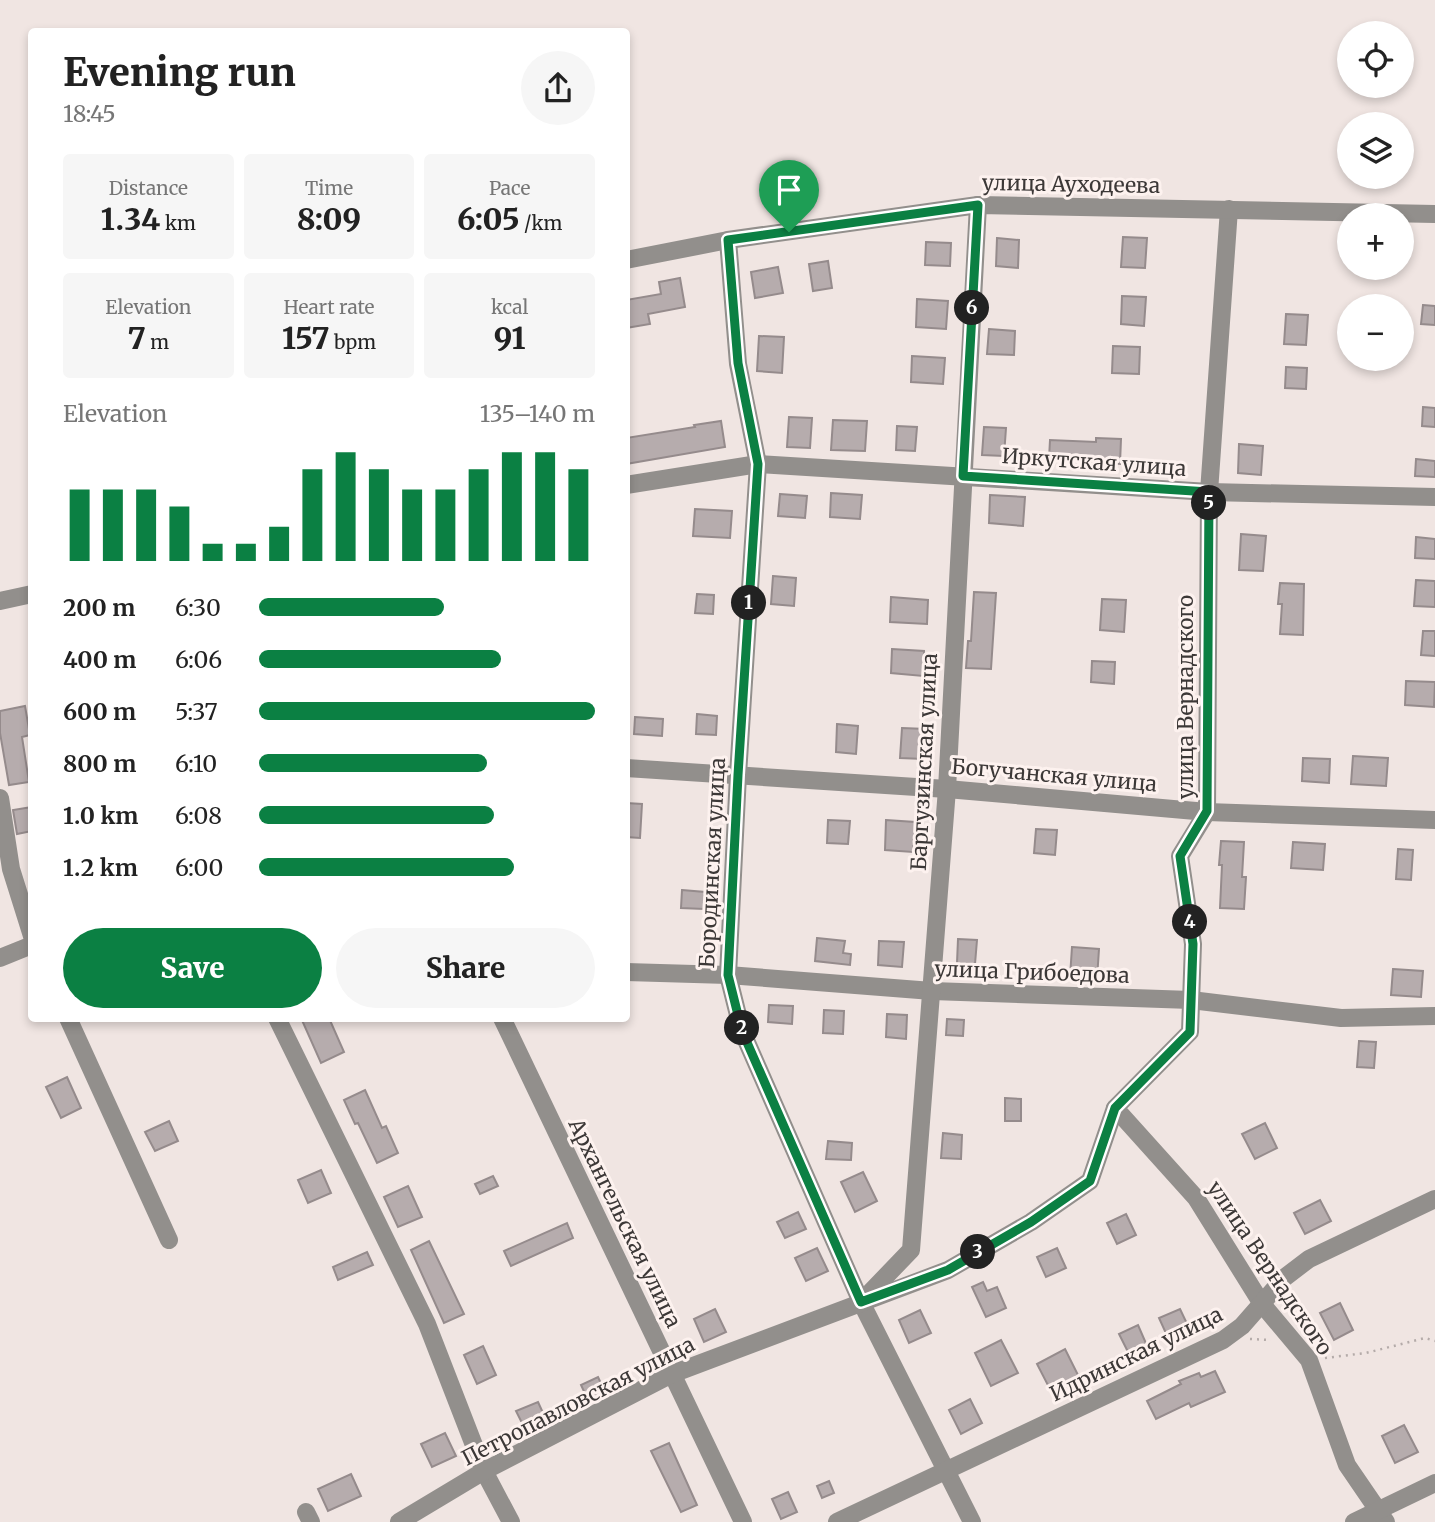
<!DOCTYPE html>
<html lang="en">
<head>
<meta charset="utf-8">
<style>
  :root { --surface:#fff; --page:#f6f6f6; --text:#222; --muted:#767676; --accent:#0b8043 }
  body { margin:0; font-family:Merriweather,serif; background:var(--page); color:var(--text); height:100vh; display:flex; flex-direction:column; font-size:26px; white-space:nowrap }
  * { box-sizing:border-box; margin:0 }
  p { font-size:23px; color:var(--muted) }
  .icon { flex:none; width:38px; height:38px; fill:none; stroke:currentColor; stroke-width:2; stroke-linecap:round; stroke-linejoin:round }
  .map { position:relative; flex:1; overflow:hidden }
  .details { position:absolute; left:28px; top:28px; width:602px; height:994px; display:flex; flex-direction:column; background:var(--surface); border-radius:7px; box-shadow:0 4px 10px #0003 }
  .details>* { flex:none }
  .buttons { position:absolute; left:1337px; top:21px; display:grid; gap:14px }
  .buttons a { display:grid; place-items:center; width:77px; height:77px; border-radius:50%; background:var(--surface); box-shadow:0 4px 10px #0003; font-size:35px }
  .pin { position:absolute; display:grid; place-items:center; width:60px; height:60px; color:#fff; margin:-72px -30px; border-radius:50% 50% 50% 0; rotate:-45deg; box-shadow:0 0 7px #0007 }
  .pin .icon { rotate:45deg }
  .km { position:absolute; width:35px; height:35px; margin:-18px; border-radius:50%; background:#222; color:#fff; font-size:19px; line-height:35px; text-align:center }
  .round { display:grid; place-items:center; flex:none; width:74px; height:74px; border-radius:37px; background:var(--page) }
  .head { display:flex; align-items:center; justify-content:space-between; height:119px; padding:0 35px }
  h1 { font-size:38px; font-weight:800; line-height:52px }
  .metrics { display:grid; grid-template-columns:repeat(3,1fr); gap:10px; height:119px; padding:7px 35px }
  .metrics div { display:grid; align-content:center; border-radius:7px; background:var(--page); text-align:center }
  .metrics b { font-size:30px; font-weight:800 }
  .metrics small { font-size:19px; font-weight:400 }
  .metrics p { font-size:19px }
  .chart { height:196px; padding:14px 35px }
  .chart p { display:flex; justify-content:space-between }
  .chart svg { width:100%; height:126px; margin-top:7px; stroke:var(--accent); stroke-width:6 }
  .cta { display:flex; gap:14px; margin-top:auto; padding:14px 35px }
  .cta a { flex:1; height:80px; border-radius:42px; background:var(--accent); color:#fff; font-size:28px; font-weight:800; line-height:80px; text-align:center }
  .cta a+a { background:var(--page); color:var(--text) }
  ul { padding:0 35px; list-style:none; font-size:23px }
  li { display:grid; grid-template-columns:112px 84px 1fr; align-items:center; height:52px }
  li i { height:18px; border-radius:9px; background:var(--accent) }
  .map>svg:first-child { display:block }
  .building { fill:#b6acad; stroke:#958b8c; stroke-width:2 }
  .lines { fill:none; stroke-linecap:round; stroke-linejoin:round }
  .path { stroke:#b4aba9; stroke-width:2.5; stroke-dasharray:2 5; stroke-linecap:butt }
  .minor { stroke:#928f8c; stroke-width:18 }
  .route-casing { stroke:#fff; stroke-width:14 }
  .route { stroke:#0b8043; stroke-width:9 }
  .labels { text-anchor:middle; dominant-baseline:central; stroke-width:6; stroke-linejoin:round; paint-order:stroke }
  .street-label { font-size:21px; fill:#3c3837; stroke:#fdf2ef }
</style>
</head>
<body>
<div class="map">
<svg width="1435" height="1522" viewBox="0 0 1435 1522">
  <rect width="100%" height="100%" fill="#f0e5e2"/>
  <g class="building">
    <path d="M1123,237L1147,238L1145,268L1121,267Z"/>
    <path d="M997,238L1019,240L1018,268L996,266Z"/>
    <path d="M926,242L951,243L950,266L925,265Z"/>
    <path d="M828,261L832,288L813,291L809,264Z"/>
    <path d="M778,267L783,293L755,298L751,272Z"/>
    <path d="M680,278L685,307L648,314L650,324L626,328V300L661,294L659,282Z"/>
    <path d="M1122,296L1146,297L1144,326L1121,324Z"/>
    <path d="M917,299L948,301L946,329L916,327Z"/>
    <path d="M1423,305L1435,306V325L1421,324Z"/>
    <path d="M1286,314L1308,315L1306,345L1284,344Z"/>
    <path d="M989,329L1015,331L1014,355L987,354Z"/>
    <path d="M759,336L784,337L782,373L757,371Z"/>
    <path d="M1113,346L1140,347L1139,374L1112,373Z"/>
    <path d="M912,356L945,358L943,384L911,382Z"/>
    <path d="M1286,367L1307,368L1306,389L1285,388Z"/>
    <path d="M1423,407L1435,408V427L1422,426Z"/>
    <path d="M789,417L812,418L810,448L787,447Z"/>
    <path d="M833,420L867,421L865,451L831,450Z"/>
    <path d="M721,421L725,447L626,464V438L695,427L694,425Z"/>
    <path d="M897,426L917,427L915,451L896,450Z"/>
    <path d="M984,427L1006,428L1004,456L982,455Z"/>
    <path d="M1096,438L1121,439L1120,464L1049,459L1050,440L1096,442Z"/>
    <path d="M1239,444L1263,446L1261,475L1238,473Z"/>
    <path d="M1416,459L1435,461V477L1415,476Z"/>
    <path d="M831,493L862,495L860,519L830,517Z"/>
    <path d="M780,494L807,496L805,518L778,516Z"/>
    <path d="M990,495L1025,497L1023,526L989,523Z"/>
    <path d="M695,509L732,511L730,538L693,536Z"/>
    <path d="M1241,534L1266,536L1263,571L1239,570Z"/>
    <path d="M1416,537L1435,539V559L1415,558Z"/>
    <path d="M773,576L796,578L794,606L771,604Z"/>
    <path d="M1416,580L1435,581V607L1414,606Z"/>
    <path d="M1280,583L1304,584L1303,635L1280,634L1282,604H1278Z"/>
    <path d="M974,592L996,593L991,669L966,668L968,641H971Z"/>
    <path d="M697,594L714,595L713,614L695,613Z"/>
    <path d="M891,597L928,600L927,624L890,622Z"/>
    <path d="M1102,599L1126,600L1124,632L1100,630Z"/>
    <path d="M1423,631H1435V656L1421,655Z"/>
    <path d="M892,649L924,651L923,676L891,673Z"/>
    <path d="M1092,661L1115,662L1114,684L1091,682Z"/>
    <path d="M1406,681L1435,682L1434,707L1405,705Z"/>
    <path d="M25,706L30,735L22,737L29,782L9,785L0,733V711Z"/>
    <path d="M697,714L717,716L716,735L696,734Z"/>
    <path d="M635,717L663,719L662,736L634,734Z"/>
    <path d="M837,724L858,726L856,754L836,752Z"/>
    <path d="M902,728L926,729L924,759L900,758Z"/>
    <path d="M1353,756L1388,758L1386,786L1351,784Z"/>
    <path d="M1303,758L1330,759L1329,783L1302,781Z"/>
    <path d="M626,803L642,804L640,838L626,837Z"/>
    <path d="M32,807V831L17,834L13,810Z"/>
    <path d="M828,820L850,821L848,844L827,843Z"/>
    <path d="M886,820L915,822L913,852L885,850Z"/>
    <path d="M1036,829L1057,830L1055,855L1034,853Z"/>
    <path d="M1221,841L1244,842L1242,877H1246L1244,909L1220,908L1222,865H1219Z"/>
    <path d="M1293,842L1325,844L1323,870L1291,868Z"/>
    <path d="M1398,849L1413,850L1411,880L1396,879Z"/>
    <path d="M682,890L705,892L704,909L681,908Z"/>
    <path d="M817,938L845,941L843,953L851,954L850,965L815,961Z"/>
    <path d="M958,939L977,940L975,964L957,963Z"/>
    <path d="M879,941L904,942L902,967L878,965Z"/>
    <path d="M1072,947L1099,949L1097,979L1070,977Z"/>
    <path d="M1393,969L1423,971L1421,997L1391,995Z"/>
    <path d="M769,1005L793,1006L792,1024L768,1022Z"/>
    <path d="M824,1010L844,1011L843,1034L823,1033Z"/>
    <path d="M887,1014L907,1015L906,1039L886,1037Z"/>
    <path d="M301,1018H329L344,1052L321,1063Z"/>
    <path d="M947,1019L964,1020L963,1036L946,1035Z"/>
    <path d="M1359,1041L1376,1042L1374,1068L1357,1067Z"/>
    <path d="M67,1077L81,1108L61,1118L46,1087Z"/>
    <path d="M365,1090L382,1128L386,1126L398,1153L377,1163L358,1123L355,1124L344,1100Z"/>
    <path d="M1005,1098L1021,1099V1121H1005Z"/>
    <path d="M169,1121L178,1141L155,1151L145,1132Z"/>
    <path d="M1265,1123L1277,1148L1255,1159L1242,1134Z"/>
    <path d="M943,1133L962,1135L961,1159L941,1158Z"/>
    <path d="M828,1141L852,1143L851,1160L826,1159Z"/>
    <path d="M321,1170L331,1193L308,1203L298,1180Z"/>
    <path d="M863,1172L877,1201L855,1212L841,1182Z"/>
    <path d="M493,1176L498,1186L480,1194L475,1184Z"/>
    <path d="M408,1186L422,1217L398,1227L384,1197Z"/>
    <path d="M1320,1200L1331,1221L1305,1234L1294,1213Z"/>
    <path d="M798,1212L806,1229L785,1238L777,1222Z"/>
    <path d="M1126,1214L1136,1235L1117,1244L1107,1223Z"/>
    <path d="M567,1223L573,1238L511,1266L504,1251Z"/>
    <path d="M429,1241L464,1314L444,1323L411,1250Z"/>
    <path d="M817,1248L828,1271L806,1281L795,1258Z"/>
    <path d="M1057,1248L1066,1268L1046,1277L1037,1257Z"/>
    <path d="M367,1252L373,1265L338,1280L333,1267Z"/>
    <path d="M983,1282L987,1291L997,1287L1006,1308L986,1317L972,1287Z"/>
    <path d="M1340,1303L1353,1330L1334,1340L1320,1313Z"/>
    <path d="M715,1309L726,1332L704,1342L694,1319Z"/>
    <path d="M1180,1309L1190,1330L1169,1340L1159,1318Z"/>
    <path d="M920,1310L931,1333L909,1343L899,1320Z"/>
    <path d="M1138,1325L1148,1348L1130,1356L1119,1334Z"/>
    <path d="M1001,1340L1018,1373L991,1386L975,1353Z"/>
    <path d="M483,1346L496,1375L477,1384L464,1355Z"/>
    <path d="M1065,1349L1081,1381L1053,1395L1037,1364Z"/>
    <path d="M1215,1371L1225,1392L1191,1407L1189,1403L1156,1419L1147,1401L1181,1384L1179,1381L1199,1373L1201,1377Z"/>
    <path d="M598,1377L604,1390L587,1398L581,1385Z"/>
    <path d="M970,1399L982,1423L961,1434L949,1410Z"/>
    <path d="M538,1402L544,1415L523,1425L516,1411Z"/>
    <path d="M1404,1425L1418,1452L1395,1463L1382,1436Z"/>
    <path d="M445,1433L456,1456L432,1467L421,1444Z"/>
    <path d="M669,1443L697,1505L681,1512L651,1451Z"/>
    <path d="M351,1474L361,1496L328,1511L318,1489Z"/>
    <path d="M829,1481L834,1493L822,1498L817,1486Z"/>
    <path d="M788,1492L797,1512L781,1519L772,1499Z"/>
  </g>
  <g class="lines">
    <g class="path">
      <path d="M1250,1339L1271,1340"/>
      <path d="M1325,1358L1366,1353L1425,1338L1435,1341"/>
    </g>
    <g class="minor">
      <path d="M1229,209L1209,492L1207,812L1180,856L1193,944L1190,1032L1115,1108L1196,1198L1262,1304L1309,1360L1347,1465L1386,1522"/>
      <path d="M728,240L738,364L758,464L738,775L728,975L742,1031L861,1302L972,1522"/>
      <path d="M626,260L728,240L978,205L1435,214"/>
      <path d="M626,485L758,464L1209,492L1435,497"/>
      <path d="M0,601L32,594"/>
      <path d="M626,768L947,789L1207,812L1435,820"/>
      <path d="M0,798L11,869L32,936"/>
      <path d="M0,958L32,945"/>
      <path d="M626,972L728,975L932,991L1191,1000L1341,1018L1435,1016"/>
      <path d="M68,1018L169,1240"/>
      <path d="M277,1018L427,1324L484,1471L511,1522"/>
      <path d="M502,1018L743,1522"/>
      <path d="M861,1302L911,1250L947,789L978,205"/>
      <path d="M306,1512L311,1522"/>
      <path d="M399,1522L484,1471L672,1374L948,1270L1031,1222L1090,1181L1115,1108"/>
      <path d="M837,1522L1223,1340L1242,1326L1284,1278L1309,1259L1435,1199"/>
      <path d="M1354,1522L1435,1483"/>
    </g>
  </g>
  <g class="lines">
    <defs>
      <path id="route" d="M978,205L963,476L1209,492L1207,811L1180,856L1193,944L1190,1032L1115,1108L1090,1181L1031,1222L948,1270L861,1302L742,1031L728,975L738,775L758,464L738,363L728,240Z"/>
    </defs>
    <use href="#route" class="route-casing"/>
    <use href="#route" class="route"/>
  </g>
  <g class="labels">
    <g class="street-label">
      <text transform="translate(1071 184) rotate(1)">улица Ауходеева</text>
      <text transform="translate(1094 462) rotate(4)">Иркутская улица</text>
      <text transform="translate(1185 697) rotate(-90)">улица Вернадского</text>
      <text transform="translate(924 762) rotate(-87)">Баргузинская улица</text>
      <text transform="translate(1054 775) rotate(5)">Богучанская улица</text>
      <text transform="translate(712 863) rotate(-87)">Бородинская улица</text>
      <text transform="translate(1032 972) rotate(2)">улица Грибоедова</text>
      <text transform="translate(625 1223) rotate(64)">Архангельская улица</text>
      <text transform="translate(1270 1268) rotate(56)">улица Вернадского</text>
      <text transform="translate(1136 1354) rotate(-26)">Идринская улица</text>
      <text transform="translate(578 1401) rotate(-27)">Петропавловская улица</text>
    </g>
  </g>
</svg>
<div class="buttons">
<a><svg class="icon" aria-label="locate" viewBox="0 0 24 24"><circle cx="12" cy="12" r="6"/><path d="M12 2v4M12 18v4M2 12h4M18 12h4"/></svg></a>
<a><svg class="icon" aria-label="layers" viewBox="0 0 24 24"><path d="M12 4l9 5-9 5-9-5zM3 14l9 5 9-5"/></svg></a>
<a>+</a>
<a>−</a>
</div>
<div class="pin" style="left:789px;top:232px;background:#1e9e55"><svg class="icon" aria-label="arrive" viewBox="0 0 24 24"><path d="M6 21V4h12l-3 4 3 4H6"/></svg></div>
<b class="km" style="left:749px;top:603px">1</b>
<b class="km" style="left:742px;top:1028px">2</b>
<b class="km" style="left:978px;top:1252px">3</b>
<b class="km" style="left:1190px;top:922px">4</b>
<b class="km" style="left:1209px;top:503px">5</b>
<b class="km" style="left:972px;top:308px">6</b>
<section class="details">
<div class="head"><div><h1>Evening run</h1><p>18:45</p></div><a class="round"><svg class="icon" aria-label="share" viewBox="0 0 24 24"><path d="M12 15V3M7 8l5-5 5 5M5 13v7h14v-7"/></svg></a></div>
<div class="metrics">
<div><p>Distance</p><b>1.34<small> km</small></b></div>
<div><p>Time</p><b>8:09</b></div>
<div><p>Pace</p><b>6:05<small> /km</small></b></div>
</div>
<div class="metrics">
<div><p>Elevation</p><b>7<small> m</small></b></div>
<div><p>Heart rate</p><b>157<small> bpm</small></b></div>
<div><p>kcal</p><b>91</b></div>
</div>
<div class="chart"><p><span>Elevation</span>135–140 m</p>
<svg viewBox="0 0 160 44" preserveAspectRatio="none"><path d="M5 44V19M15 44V19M25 44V19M35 44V25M45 44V38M55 44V38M65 44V32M75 44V12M85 44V6M95 44V12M105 44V19M115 44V19M125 44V12M135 44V6M145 44V6M155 44V12"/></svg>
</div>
<ul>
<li><b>200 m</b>6:30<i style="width:55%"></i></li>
<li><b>400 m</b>6:06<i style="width:72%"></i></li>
<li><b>600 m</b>5:37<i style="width:100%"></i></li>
<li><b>800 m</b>6:10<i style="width:68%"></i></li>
<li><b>1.0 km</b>6:08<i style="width:70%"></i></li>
<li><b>1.2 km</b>6:00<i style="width:76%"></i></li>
</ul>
<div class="cta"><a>Save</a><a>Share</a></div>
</section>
</div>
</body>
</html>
